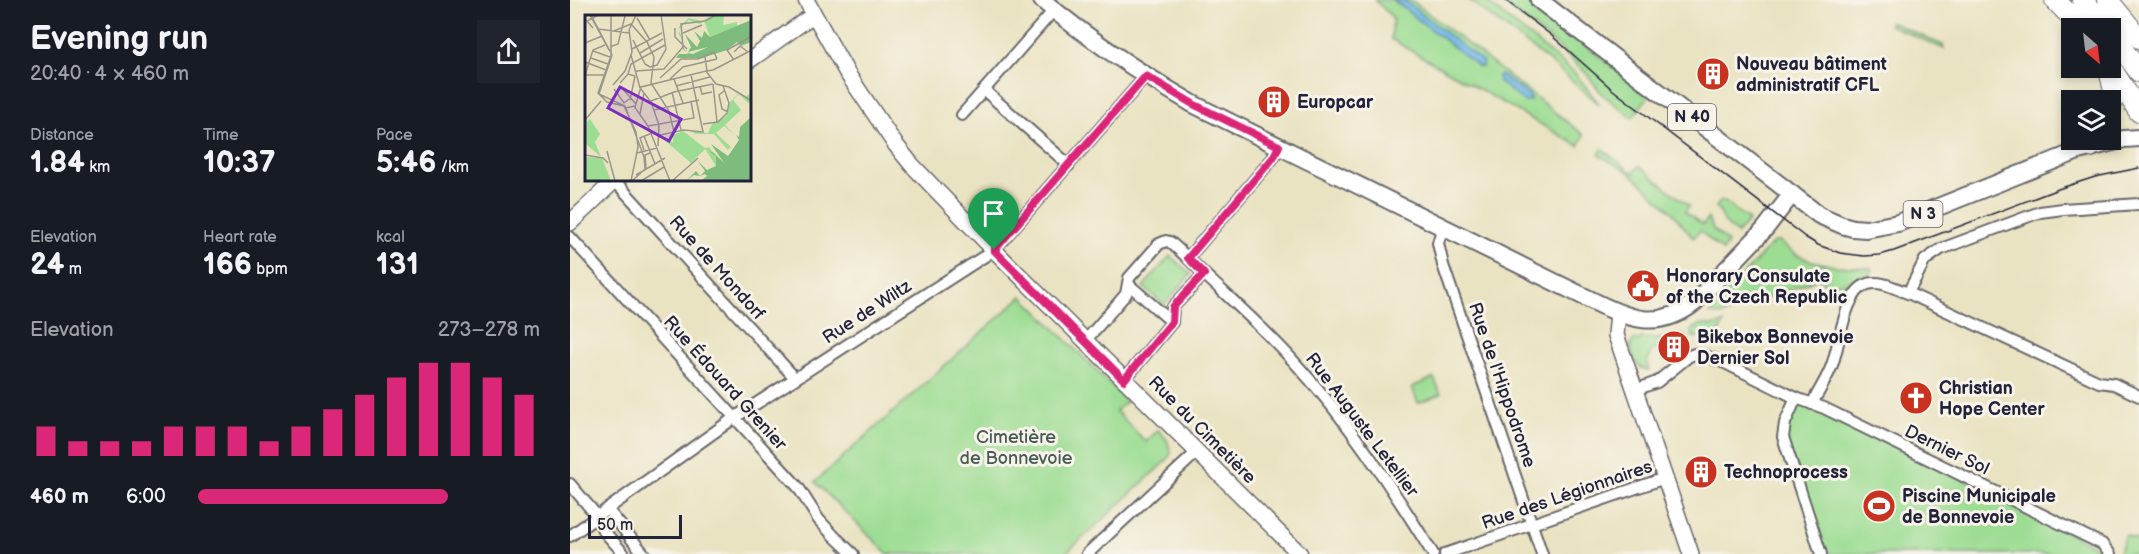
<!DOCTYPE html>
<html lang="en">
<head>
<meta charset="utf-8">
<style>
  :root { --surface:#171b24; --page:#20242c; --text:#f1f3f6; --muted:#9ea1a6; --accent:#db2777 }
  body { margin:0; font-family:"Balsamiq Sans",sans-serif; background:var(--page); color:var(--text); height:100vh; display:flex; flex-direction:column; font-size:22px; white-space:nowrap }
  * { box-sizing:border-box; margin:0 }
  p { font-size:20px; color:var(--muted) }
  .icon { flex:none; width:33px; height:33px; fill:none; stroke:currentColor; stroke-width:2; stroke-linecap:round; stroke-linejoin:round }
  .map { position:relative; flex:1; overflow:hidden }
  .drawer { display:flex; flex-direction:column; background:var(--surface); width:570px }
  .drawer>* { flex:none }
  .needle { width:39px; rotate:152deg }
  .tools { position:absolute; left:1491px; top:18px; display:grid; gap:12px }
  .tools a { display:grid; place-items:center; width:60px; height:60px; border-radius:0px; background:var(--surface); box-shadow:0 3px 9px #0003; font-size:30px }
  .scale { position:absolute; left:18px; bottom:15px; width:94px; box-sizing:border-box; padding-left:6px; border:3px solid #22223b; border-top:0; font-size:16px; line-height:21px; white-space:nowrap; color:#22223b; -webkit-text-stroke:4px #f7f3e8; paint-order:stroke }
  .pin { position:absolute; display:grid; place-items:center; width:51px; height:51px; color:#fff; margin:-62px -26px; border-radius:50% 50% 50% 0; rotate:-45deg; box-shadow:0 0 6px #0007 }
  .pin .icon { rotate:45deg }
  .round { display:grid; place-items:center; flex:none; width:63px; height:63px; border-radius:0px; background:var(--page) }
  .head { display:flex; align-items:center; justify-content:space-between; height:102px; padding:0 30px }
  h1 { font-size:33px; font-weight:600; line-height:45px }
  .stats { display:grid; grid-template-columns:repeat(3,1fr); gap:9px; height:102px; padding:6px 30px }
  .stats div { display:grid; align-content:center }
  .stats b { font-size:30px; font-weight:600 }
  .stats small { font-size:16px; font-weight:400 }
  .stats p { font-size:16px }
  .chart { height:168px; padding:12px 30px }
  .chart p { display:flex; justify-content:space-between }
  .chart svg { width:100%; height:108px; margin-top:6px; stroke:var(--accent); stroke-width:6 }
  ul { padding:0 30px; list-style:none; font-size:20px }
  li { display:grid; grid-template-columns:96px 72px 1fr; align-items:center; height:45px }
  li i { height:15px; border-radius:8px; background:var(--accent) }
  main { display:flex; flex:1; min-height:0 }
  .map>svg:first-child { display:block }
  .green { fill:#9cdd93; stroke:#5f8067; stroke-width:1.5 }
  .water { fill:#6cb5e4; stroke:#476c90; stroke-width:1.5 }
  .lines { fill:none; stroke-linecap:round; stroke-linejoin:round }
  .street-casing { stroke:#68666a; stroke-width:14 }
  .secondary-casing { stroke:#68666a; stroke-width:18 }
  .primary-casing { stroke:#68666a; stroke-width:20 }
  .highway-casing { stroke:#68666a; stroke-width:22 }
  .street { stroke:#fff; stroke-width:10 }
  .secondary { stroke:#fff; stroke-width:15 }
  .primary { stroke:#fff; stroke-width:16 }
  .highway { stroke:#fff; stroke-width:20 }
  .tram { stroke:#22223b; stroke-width:1.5 }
  .route-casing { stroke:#fff; stroke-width:12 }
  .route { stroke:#db2777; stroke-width:8 }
  .labels { text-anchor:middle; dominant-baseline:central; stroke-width:6; stroke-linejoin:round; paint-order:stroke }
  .shield { fill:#f7f3e8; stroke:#62616f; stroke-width:1.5 }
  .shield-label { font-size:16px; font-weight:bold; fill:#22223b }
  .poi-label { font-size:18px; font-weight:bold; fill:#22223b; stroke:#f7f3e8; text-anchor:start }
  .street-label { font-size:18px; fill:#22223b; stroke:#f7f3e8 }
  .park-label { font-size:18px; fill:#475a55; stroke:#f7f3e8 }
  .inset-road { fill:none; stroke:#9a968c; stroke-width:1.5 }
  .view { fill:#7b2cbf; fill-opacity:0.15; stroke:#7b2cbf; stroke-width:3 }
  .inset-edge { fill:none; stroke:#22223b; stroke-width:3 }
</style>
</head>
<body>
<main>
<section class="drawer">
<div class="head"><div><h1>Evening run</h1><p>20:40 · 4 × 460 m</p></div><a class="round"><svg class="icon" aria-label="share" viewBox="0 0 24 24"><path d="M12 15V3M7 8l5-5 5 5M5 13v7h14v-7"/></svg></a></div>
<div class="stats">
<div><p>Distance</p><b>1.84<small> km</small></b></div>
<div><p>Time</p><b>10:37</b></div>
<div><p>Pace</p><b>5:46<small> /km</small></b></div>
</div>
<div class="stats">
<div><p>Elevation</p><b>24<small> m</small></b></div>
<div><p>Heart rate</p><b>166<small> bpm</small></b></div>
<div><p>kcal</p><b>131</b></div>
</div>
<div class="chart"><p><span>Elevation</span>273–278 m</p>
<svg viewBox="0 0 160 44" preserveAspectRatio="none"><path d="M5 44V32M15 44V38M25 44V38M35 44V38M45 44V32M55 44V32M65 44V32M75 44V38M85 44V32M95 44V25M105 44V19M115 44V12M125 44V6M135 44V6M145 44V12M155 44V19"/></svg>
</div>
<ul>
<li><b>460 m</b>6:00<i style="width:73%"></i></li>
</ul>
</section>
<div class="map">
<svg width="1569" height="554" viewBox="0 0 1569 554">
  <rect width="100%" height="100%" fill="#f7f3e8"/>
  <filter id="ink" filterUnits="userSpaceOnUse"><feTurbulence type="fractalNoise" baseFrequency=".0167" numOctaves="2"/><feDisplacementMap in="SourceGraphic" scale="12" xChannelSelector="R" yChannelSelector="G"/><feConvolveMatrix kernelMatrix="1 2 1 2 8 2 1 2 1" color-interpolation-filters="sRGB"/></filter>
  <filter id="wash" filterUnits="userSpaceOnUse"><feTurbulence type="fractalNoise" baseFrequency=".008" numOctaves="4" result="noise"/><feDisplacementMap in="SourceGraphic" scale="24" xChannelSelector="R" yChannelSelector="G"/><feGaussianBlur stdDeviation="1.35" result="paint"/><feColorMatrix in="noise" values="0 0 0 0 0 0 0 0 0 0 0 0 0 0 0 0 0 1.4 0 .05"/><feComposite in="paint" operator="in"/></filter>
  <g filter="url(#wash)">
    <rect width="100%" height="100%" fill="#eae3c2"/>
    <g class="green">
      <path d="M805,0H841L1014,135L1009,146L821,39L823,18Z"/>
      <path d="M899,0H914L1005,73L1030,105L979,61Z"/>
      <path d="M929,0H958L1079,96L1062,118L1032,94L1016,73L983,42Z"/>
      <path d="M1321,22L1373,45L1374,49L1319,25Z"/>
      <path d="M1032,149L1063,173L1069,166L1119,206L1115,212L1133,225L1138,218L1143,229L1158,243L1153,251L1130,231L1123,238L1101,211L1059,172L1029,155Z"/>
      <path d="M1152,200L1179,220L1167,234L1153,221L1150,212L1146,207Z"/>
      <path d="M1204,242H1210L1227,255L1242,261L1264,266L1301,268V274L1257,288L1251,279H1247L1153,315L1140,314L1158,291Z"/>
      <path d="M600,256L621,274L594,305L573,287Z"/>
      <path d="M452,296L557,401L546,411L576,442L588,430L597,440L601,453L598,459L495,554H318L245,482Z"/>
      <path d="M1154,323L1144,341L1131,337H1123L1121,331L1131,324L1142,326Z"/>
      <path d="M1114,335L1117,340L1111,344L1107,341L1098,349L1102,353L1095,359C1095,353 1094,350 1088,348L1081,351L1077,364L1079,370C1066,370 1062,356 1060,345L1065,339L1069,341L1071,338L1090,339Z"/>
      <path d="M864,378L871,394L848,403L842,387Z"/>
      <path d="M1226,398L1254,408L1540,554H1251L1213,437Z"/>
      <path d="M1556,535L1569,541V554H1550L1549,552Z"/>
    </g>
    <g class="water">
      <path d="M823,0H834L913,62L912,67H909Z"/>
      <path d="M931,75L959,95L961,100L955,102L929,82L928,76Z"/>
    </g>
  </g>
  <g filter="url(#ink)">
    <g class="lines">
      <defs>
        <g id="street">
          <path d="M414,90L499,165"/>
          <path d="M392,115L484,10"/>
          <path d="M45,181L225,378"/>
          <path d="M873,227L868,243L873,265L972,554"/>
          <path d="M0,237L228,487L249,520L263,535L283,554"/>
          <path d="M634,274C665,303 698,332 726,364C779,422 822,488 863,554"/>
          <path d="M558,284L602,322"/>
          <path d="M1338,293L1355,260L1371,249L1470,212L1493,209L1569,204"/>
          <path d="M516,340L556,294L559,278L589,244L596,241L600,242L618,258"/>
          <path d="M554,380L602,322L603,307L634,274L618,258L703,158L709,146"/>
          <path d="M1065,390L1087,382L1119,356L1125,354L1133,355L1155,363L1226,398L1254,408L1532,544L1540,554"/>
          <path d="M1226,398L1215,423L1213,437L1251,554"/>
          <path d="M1242,404C1249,390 1259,376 1263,362C1270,342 1275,290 1298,284C1311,280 1326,289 1338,293L1529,382L1544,384L1569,396"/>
          <path d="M0,484L27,516L33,530L54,554"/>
          <path d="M37,509L74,554"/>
          <path d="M0,536L164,418L424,250L576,76"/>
          <path d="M517,554L627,452"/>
          <path d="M875,554L1095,478"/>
        </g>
        <g id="secondary">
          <path d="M236,0L277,73L325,144L342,165L424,250L730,554"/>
          <path d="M180,60L243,15"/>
          <path d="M0,223L45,180"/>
          <path d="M1048,313L1046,335L1121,554"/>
        </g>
        <g id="primary">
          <path d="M472,0C519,40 570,73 623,104L1023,301C1059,319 1088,331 1124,303L1194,230L1222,194"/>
          <path d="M969,0L1249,215L1272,225L1283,228L1296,229L1328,223L1508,151L1554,139L1569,138"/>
        </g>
        <g id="highway">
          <path d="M1485,0L1512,28"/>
          <path d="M1512,0L1539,28"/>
          <path d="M1538,0L1569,38"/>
          <path d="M1540,31L1569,72"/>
          <path d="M1540,66L1569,112"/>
          <path d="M1539,70L1544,91L1540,113"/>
          <path d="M1520,147L1526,140"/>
        </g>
      </defs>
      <use href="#street" class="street-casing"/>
      <use href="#secondary" class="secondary-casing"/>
      <use href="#primary" class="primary-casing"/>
      <use href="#highway" class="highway-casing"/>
      <use href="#street" class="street"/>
      <use href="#secondary" class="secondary"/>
      <use href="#primary" class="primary"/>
      <use href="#highway" class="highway"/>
      <path class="tram" d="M935,0L981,35L1043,90L1235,237L1248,245L1270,253L1294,256L1310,255L1324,251L1491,188L1525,177L1569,168"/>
    </g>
  </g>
  <g class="lines" filter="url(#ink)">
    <defs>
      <path id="route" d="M576,76L623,104L709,146L703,158L618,258L634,274L603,307L602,322L554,380L424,250Z"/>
    </defs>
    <use href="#route" class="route-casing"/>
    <use href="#route" class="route"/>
  </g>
  <defs>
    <symbol id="building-disc" viewBox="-11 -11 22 22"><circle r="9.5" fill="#c8321e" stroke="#f7f3e8"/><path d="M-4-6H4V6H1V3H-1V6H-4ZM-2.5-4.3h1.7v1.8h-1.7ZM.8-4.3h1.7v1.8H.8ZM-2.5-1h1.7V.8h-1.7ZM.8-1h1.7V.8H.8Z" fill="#fff"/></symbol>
    <symbol id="civic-disc" viewBox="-11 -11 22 22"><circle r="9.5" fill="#c8321e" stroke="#f7f3e8"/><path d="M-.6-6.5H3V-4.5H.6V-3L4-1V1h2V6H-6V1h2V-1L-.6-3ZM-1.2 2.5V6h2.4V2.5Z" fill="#fff"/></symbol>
    <symbol id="church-disc" viewBox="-11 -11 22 22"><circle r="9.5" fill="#c8321e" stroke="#f7f3e8"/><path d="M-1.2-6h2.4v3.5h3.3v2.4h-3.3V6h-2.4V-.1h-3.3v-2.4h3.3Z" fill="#fff"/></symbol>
    <symbol id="stadium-disc" viewBox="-11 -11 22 22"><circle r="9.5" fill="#c8321e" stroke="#f7f3e8"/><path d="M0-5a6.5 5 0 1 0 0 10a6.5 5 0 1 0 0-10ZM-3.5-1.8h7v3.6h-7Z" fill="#fff"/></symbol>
  </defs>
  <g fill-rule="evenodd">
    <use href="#building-disc" x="1124" y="55" width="38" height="38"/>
    <use href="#building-disc" x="685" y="83" width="38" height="38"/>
    <use href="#civic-disc" x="1054" y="267" width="38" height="38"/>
    <use href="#building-disc" x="1085" y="328" width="38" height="38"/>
    <use href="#church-disc" x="1327" y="379" width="38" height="38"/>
    <use href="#building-disc" x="1112" y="453" width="38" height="38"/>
    <use href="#stadium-disc" x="1290" y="487" width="38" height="38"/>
  </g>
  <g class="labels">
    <g class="shield">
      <rect x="1098" y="104" width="48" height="26" rx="4.5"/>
      <rect x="1333.5" y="201" width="39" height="26" rx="4.5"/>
    </g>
    <g class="shield-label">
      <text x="1122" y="117">N 40</text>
      <text x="1353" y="214">N 3</text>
    </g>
    <g class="poi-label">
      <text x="1166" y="64">Nouveau bâtiment<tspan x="1166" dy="21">administratif CFL</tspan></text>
      <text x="727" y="102">Europcar</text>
      <text x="1096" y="276">Honorary Consulate<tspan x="1096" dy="21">of the Czech Republic</tspan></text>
      <text x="1127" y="337">Bikebox Bonnevoie<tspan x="1127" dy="21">Dernier Sol</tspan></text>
      <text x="1369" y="388">Christian<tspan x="1369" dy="21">Hope Center</tspan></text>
      <text x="1154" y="472">Technoprocess</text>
      <text x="1332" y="496">Piscine Municipale<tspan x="1332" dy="21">de Bonnevoie</tspan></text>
    </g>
    <g class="street-label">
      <text transform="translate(147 268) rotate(48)">Rue de Mondorf</text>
      <text transform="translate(297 312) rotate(-33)">Rue de Wiltz</text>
      <text transform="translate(155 383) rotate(48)">Rue Édouard Grenier</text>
      <text transform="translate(932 385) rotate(71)">Rue de l'Hippodrome</text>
      <text transform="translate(792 425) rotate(53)">Rue Auguste Letellier</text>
      <text transform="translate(632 430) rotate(45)">Rue du Cimetière</text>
      <text transform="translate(1377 450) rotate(26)">Dernier Sol</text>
      <text transform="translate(997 495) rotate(-19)">Rue des Légionnaires</text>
    </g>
    <g class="park-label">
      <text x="446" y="437">Cimetière<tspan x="446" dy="21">de Bonnevoie</tspan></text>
    </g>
  </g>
  <g transform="translate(15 15)">
    <rect width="166" height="166" fill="#eae3c2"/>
    <path d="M129,0H139L138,10L152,7V11L125,22L119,6L115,9L103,5V6L95,13H93L98,26L93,18L94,17L93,14L94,12L104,3L117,6ZM166,77V87L163,88L154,79L148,85L156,95L140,110L151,121L139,111L131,118L146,132L143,135L129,119H110L106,116L123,118L127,109L141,101L145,87L154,78L160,83ZM5,104L15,119L10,127L16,142L0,128V108ZM98,116L120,133L124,132L131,141V151L120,134L106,148L79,125L88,127V120ZM1,142L17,143L26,166H0Z" fill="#9cdd93"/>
    <path d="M166,5V27L156,31L152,27L142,35L117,43H91L94,39H116H103L98,34V32L102,38L108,39L123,32L103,37L106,32L100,19L112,32L115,26L109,16L117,23L119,16L125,22ZM166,102V166H116L122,161L120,159L115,161L109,160L101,166L111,156L115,161L120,156L112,145L122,155L131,151V141L124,136L129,138L139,148L126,129L143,141L154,125L151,120L154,122L155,112Z" fill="#7dbc7d"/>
    <path class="inset-road" d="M5,0L24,35M6,0L27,40L14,79L40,91L59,142L60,154L47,166M26,0V41L13,78L22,87L39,91L51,117L53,132L46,166M52,3L65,25M8,13L2,6L13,0M90,13V22L102,34M13,14L44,18M29,16L46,9L62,27L69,42L66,68L84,96L89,117M98,18L117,10M48,25L60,49L65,52M0,28L17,21M25,32L33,29L40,1M47,34L77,18M8,36L25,42M149,37L155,31L163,37M55,38L78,24M46,40L55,73M120,42L122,56L128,55L167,35M6,43L23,49M149,45L142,35L167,21M0,47L21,55M65,52L72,50L81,34L76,0M51,56L79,54L98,32L96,9L120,6L131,0M43,59L46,49L80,30M0,60L8,35L20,30M0,60H19M75,63L96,44H113L129,37L132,44M85,64L98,52L132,44M89,64L98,88M35,68L43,59L50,61M128,69L132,107M28,70L40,56L47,37L44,15L51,0M35,71L51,89M91,71L125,62M115,71L117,79L127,77M29,74L39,88L44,84M56,74L66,87L74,110L73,131M139,76L134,80L137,94L143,97M87,77L96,115M45,85L50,61M66,86L89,77L128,69M50,92L56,72L121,56L131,69L144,72L167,86M41,93L49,91L63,111L85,166M69,95L114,85M55,99L59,78M0,105L16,86M118,109L133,107L142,98L144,88L138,71M63,111L109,103L106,86M75,120L99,115L118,117L106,60M59,121L70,149M59,135L55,123L67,118M22,136L30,166M52,138L72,133M0,140L18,143L23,148M61,153L60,140L65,138M51,160L80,143M56,166L79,152M87,166L113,143"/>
    <path class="view" d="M35,72L96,104L84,126L23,93Z"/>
    <rect width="166" height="166" class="inset-edge"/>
  </g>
</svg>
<div class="tools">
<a><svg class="needle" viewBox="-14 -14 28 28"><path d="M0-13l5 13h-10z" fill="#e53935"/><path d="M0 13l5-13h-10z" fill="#9ea1a6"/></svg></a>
<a><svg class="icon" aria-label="layers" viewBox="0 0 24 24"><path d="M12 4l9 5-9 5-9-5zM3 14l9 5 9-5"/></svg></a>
</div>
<div class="scale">50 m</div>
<div class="pin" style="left:424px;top:250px;background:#1e9e55"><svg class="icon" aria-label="arrive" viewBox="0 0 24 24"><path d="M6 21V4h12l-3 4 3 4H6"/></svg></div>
</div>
</main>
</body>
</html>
